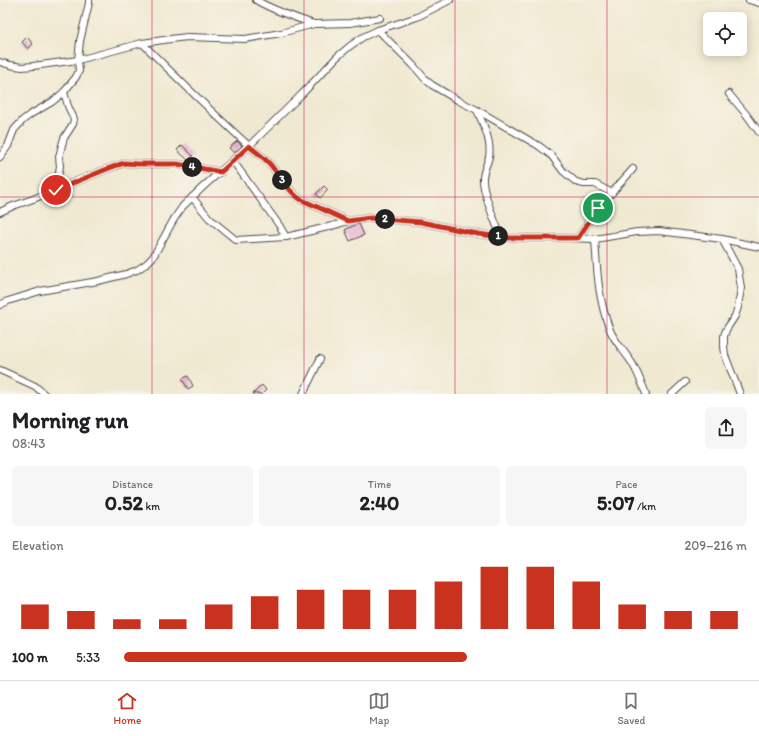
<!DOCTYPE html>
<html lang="en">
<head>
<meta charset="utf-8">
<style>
  :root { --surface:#fff; --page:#f6f6f6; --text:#202124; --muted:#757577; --line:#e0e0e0; --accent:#c8321e }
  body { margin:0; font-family:Itim,sans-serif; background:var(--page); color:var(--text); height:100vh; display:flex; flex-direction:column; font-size:15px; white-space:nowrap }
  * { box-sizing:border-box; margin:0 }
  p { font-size:13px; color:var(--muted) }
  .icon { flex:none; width:22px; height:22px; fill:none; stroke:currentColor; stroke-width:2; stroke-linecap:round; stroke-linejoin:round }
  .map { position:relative; height:394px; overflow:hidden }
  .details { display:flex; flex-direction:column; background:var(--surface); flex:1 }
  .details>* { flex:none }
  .fabs { position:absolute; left:703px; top:12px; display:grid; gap:8px }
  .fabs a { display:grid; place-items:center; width:44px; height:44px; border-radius:6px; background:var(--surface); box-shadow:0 2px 10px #0003; font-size:20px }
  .pin { position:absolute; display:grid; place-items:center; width:34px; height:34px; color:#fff; margin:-17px; border:2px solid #fff; border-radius:50%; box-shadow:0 1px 4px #0007 }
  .km { position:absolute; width:20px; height:20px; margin:-10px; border-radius:50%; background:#222; color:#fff; font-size:11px; line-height:20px; text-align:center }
  .round { display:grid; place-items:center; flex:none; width:42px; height:42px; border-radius:6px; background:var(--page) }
  .overview { display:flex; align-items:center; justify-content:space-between; height:68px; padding:0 12px }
  h1 { font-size:22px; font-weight:800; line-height:30px }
  .metrics { display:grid; grid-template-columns:repeat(3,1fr); gap:6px; height:68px; padding:4px 12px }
  .metrics div { display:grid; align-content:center; border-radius:6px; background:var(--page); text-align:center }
  .metrics b { font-size:20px; font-weight:800 }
  .metrics small { font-size:11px; font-weight:400 }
  .metrics p { font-size:11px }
  .chart { height:112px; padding:8px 12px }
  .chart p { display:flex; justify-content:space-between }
  .chart svg { width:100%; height:72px; margin-top:4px; stroke:var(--accent); stroke-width:6 }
  ul { padding:0 12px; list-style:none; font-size:13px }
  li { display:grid; grid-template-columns:64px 48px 1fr; align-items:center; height:30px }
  li i { height:10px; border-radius:5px; background:var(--accent) }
  .menu { display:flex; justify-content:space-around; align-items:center; height:56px; border-top:1px solid var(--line); background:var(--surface); font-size:11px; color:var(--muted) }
  .menu a { display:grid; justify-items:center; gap:2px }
  .menu .current { color:var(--accent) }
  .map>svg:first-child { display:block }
  .building { fill:#e6b0ce }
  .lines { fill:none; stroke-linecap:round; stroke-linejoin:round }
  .minor-casing { stroke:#494844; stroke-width:8 }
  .minor { stroke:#fff; stroke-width:6 }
  .route-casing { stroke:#fff; stroke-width:8 }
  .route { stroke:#c8321e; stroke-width:5 }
  .grid { fill:none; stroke:#c2185b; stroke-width:1; stroke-opacity:0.55 }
</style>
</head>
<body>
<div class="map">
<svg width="759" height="394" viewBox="0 0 759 394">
  <rect width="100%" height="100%" fill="#f7f3e8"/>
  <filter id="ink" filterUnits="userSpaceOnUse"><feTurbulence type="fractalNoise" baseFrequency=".025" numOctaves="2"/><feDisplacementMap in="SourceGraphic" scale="8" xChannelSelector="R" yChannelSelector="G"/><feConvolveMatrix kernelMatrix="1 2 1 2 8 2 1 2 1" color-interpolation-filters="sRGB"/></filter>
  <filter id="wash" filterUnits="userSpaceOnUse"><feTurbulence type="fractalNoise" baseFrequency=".012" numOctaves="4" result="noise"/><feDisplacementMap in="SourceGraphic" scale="16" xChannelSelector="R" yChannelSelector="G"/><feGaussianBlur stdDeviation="0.9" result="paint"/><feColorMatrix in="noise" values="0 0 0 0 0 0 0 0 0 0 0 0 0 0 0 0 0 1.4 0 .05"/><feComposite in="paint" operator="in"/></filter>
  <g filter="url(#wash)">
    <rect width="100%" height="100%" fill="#f0e9d1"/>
    <g id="blocks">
      <g class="building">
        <path d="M27,37L33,44L28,49L22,42Z"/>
        <path d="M237,141L242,146L234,153L229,148Z"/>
        <path d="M182,145L193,156L188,160L177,150Z"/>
        <path d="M324,186L328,190L320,198L316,194Z"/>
        <path d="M357,224H359L364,235L350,241L345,230Z"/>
        <path d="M188,376L193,386L188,389L182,379Z"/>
        <path d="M262,385L266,390L262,394H253Z"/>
      </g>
    </g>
  </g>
  <g filter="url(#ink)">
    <use href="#blocks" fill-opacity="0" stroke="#494844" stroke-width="1"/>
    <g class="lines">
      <defs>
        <g id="minor">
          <path d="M256,0C272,10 296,18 314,24"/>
          <path d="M749,0L759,3"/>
          <path d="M378,30L413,65L426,80L432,85L459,101L477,110L539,146L551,155L563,171L576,182L584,184H595L612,193"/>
          <path d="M142,43C177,78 212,112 248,145C253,150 259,154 264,158C278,171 285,188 300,199L348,221"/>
          <path d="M0,62L10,65L22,67L33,66L78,60L142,43L178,38L188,37L245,39L281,33L314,24L350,23L380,18"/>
          <path d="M729,94L746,114L759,132"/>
          <path d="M477,110C483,124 492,141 489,157C487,165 482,173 483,181C484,198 495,220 501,237"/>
          <path d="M0,157L8,146L14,130L23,120L31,114L52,102L64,92L76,77L79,71L78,60L80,41L89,3V0"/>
          <path d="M233,161L279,225L286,237"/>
          <path d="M56,190L60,166L59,157L62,145L64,138L73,124L74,119L68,106L64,92"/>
          <path d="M192,197L209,218L236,240L286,237L332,226L348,221L370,218L421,222L478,234L509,238H568L595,239L637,232L659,231L722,239L759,247"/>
          <path d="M0,212L13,206L33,199L107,169L125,163L138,164H177L221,172"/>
          <path d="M578,238L598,208L633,169"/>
          <path d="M595,239C597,270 598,300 610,330C615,342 625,352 632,363C638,373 642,384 646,394"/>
          <path d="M722,239L738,269L741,288L738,307L735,316L726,330L724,336V346L725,355L740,394"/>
          <path d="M0,305L8,301L40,291L98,281L126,274L137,270L146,264L153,257L174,219L183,206L204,186L249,146L302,94L337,57L350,46L363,37L378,30L417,17L450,0"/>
          <path d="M0,370L35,386L44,394"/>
          <path d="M303,394L320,359"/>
          <path d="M672,394L685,382"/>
        </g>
      </defs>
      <use href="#minor" class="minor-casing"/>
      <use href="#minor" class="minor"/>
    </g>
  </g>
  <g class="lines" filter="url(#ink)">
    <defs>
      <path id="route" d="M56,190L107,169L118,165L125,163L138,164H177L221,172L249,146C257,153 267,159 273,168C282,179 288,191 300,199L348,221L370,218L421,222L478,234L509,238H578L598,208"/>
    </defs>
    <use href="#route" class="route-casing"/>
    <use href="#route" class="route"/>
  </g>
  <path class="grid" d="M152,0V394M304,0V394M455,0V394M607,0V394M0,197H759"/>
</svg>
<div class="fabs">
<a><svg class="icon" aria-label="locate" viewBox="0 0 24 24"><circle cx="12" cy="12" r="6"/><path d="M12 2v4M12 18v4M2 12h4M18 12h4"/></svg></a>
</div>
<div class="pin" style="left:598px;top:208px;background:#1e9e55"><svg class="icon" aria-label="arrive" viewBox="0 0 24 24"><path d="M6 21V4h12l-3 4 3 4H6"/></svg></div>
<div class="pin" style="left:56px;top:190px;background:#d93025"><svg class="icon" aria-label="check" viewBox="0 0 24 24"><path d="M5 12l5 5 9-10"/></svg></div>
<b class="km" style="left:498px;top:236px">1</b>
<b class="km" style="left:385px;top:219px">2</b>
<b class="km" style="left:282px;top:180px">3</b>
<b class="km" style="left:192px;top:167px">4</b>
</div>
<section class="details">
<div class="overview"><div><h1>Morning run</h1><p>08:43</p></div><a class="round"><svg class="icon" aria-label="share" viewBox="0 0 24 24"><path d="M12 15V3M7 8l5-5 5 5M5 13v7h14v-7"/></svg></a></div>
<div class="metrics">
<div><p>Distance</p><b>0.52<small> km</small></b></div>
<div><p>Time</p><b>2:40</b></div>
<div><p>Pace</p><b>5:07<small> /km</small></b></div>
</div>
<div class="chart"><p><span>Elevation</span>209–216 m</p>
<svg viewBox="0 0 160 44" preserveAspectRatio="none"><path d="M5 44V29M15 44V33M25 44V38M35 44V38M45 44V29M55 44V24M65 44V20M75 44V20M85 44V20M95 44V15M105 44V6M115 44V6M125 44V15M135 44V29M145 44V33M155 44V33"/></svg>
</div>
<ul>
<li><b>100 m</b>5:33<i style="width:55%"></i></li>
</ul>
</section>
<nav class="menu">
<a class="current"><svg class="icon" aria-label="home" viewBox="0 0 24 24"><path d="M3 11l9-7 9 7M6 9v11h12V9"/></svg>Home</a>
<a><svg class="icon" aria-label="map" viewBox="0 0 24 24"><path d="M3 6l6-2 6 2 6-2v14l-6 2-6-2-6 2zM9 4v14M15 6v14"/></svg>Map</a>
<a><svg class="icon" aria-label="saved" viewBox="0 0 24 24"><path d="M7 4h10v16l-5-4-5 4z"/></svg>Saved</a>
</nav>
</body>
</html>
